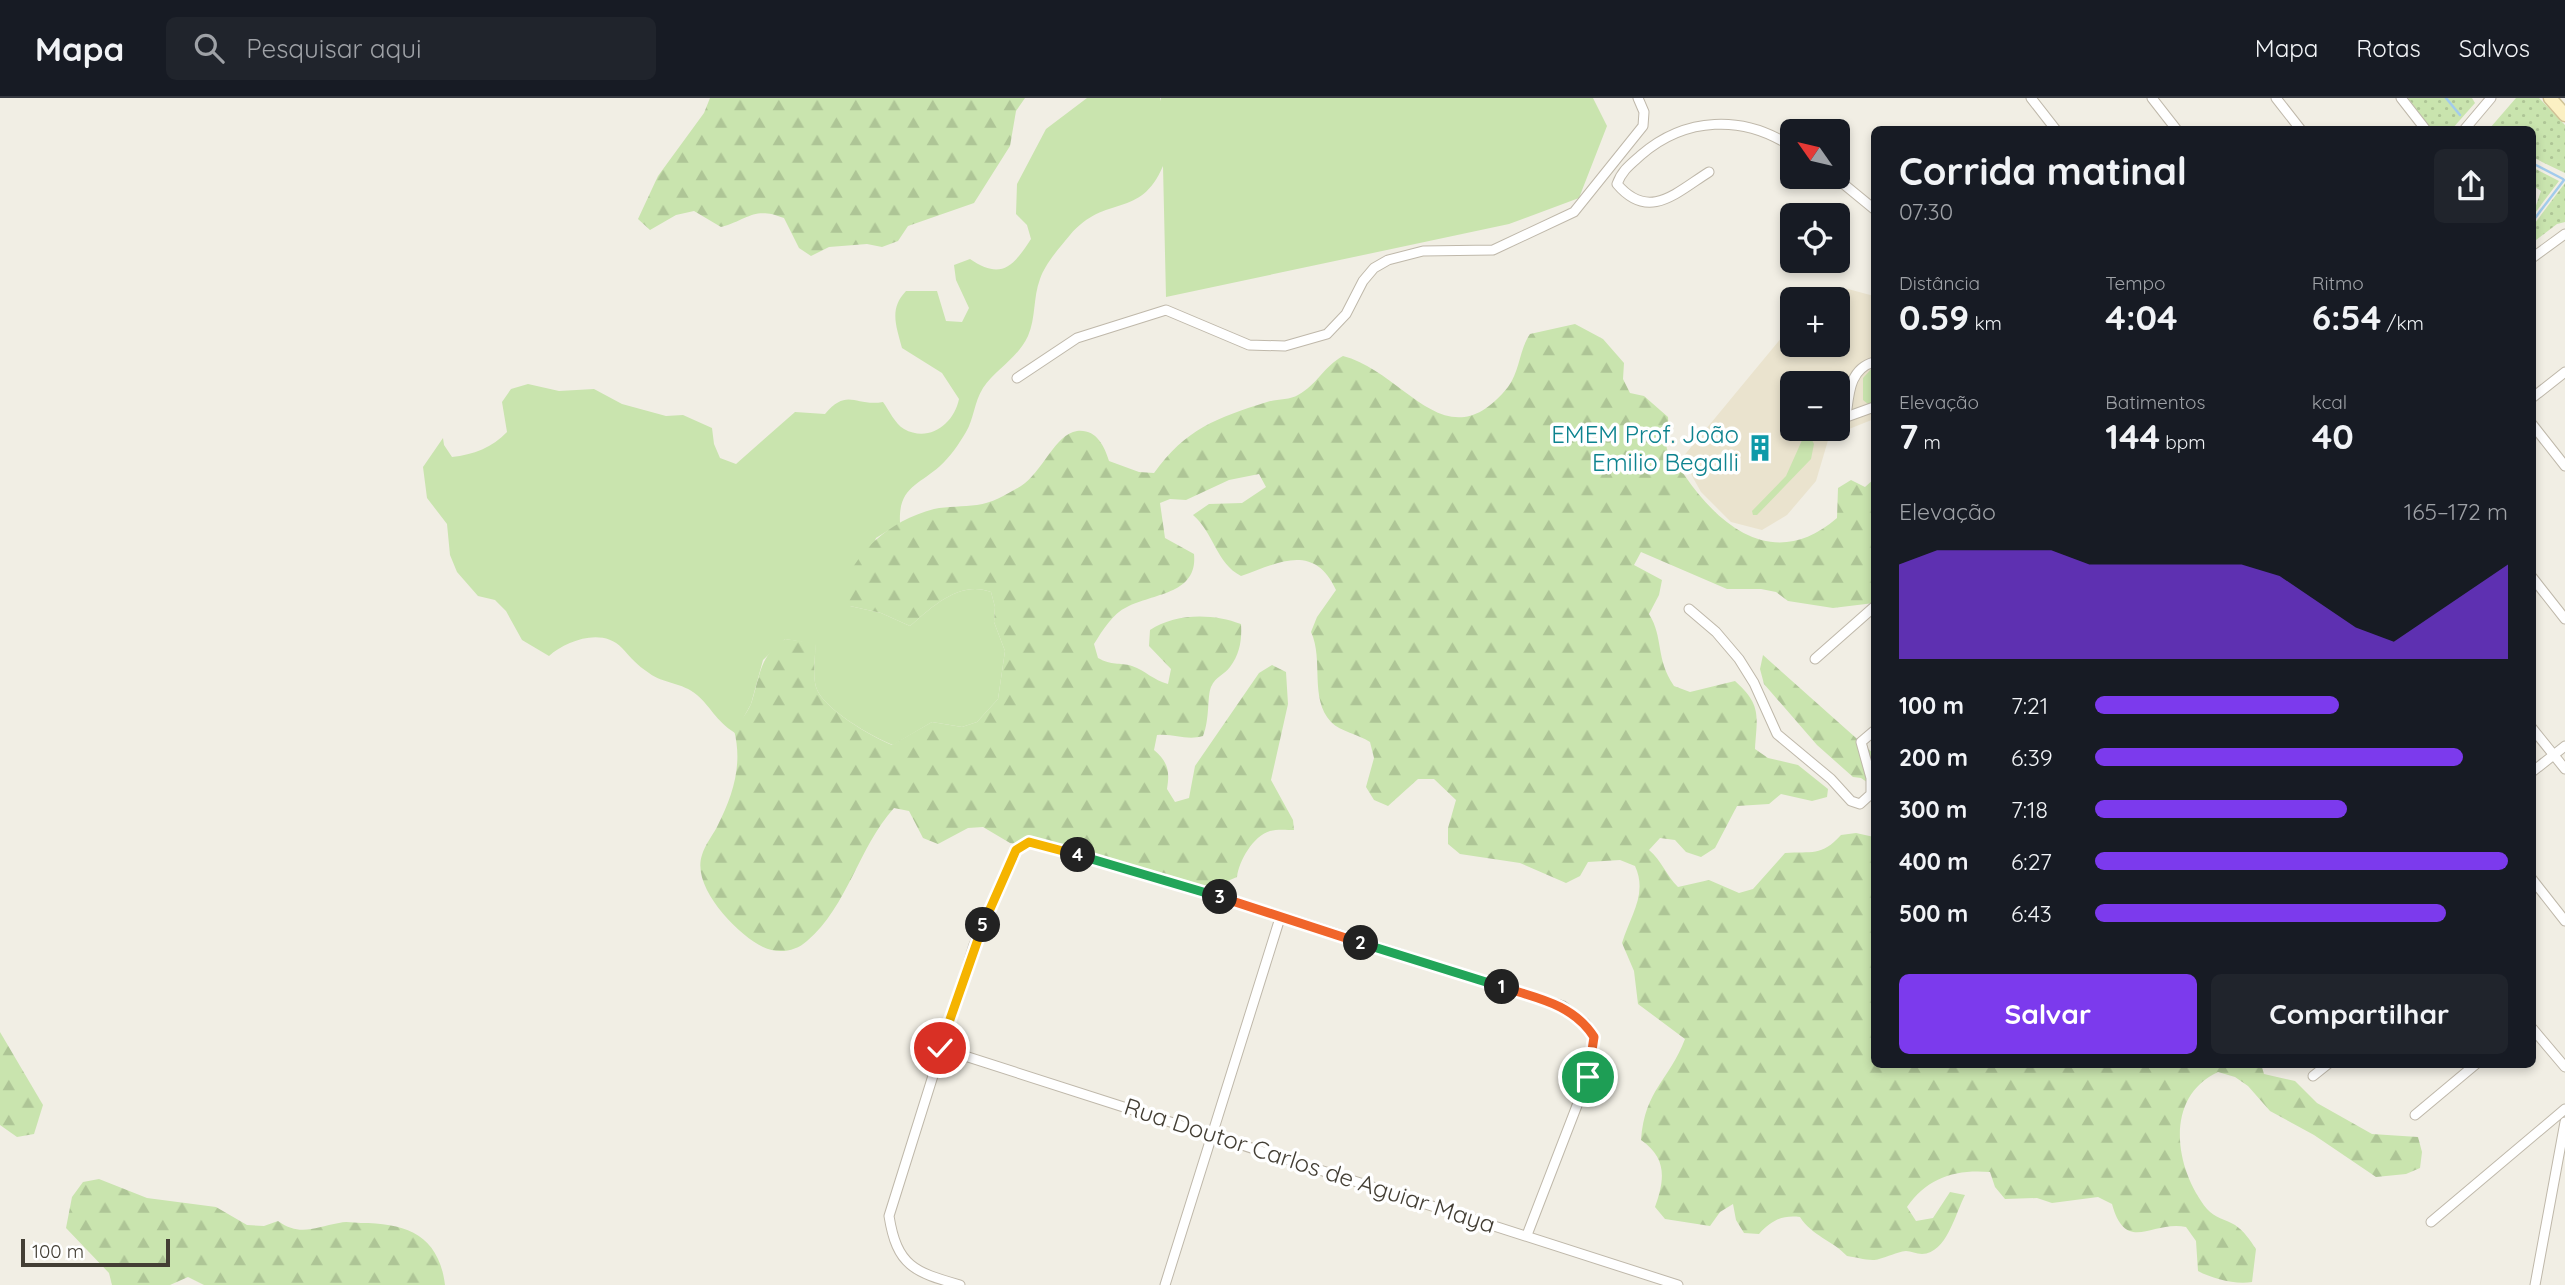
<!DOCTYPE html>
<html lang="pt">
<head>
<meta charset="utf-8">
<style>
  :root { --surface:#171b24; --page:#20242c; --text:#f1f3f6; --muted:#9ea1a6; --line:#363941; --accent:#7c3aed }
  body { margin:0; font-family:Quicksand,sans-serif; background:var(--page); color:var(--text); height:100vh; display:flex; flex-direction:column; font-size:26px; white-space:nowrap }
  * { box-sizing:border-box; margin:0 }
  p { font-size:23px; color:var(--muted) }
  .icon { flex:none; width:38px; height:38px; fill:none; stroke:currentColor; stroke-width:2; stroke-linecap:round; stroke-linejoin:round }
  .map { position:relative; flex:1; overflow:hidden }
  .details { position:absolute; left:1871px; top:28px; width:665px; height:942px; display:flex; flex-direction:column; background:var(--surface); border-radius:10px; box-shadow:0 4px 10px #0003 }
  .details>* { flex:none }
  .needle { width:46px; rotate:304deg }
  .tools { position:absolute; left:1780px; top:21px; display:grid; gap:14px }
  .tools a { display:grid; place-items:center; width:70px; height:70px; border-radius:10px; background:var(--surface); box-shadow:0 4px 10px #0003; font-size:35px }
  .scale { position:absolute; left:21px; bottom:18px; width:149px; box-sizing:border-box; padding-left:7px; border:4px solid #433e34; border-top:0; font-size:19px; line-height:24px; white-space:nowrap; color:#433e34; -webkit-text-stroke:5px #fff; paint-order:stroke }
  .pin { position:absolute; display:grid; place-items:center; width:60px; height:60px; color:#fff; margin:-30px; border:4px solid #fff; border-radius:50%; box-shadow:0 2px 7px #0007 }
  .km { position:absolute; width:35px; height:35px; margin:-18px; border-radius:50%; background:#222; color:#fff; font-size:19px; line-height:35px; text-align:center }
  .round { display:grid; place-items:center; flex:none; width:74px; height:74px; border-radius:10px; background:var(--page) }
  .headline { display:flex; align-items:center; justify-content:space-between; height:119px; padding:0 28px }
  h1 { font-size:38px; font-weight:800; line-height:52px }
  .metrics { display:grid; grid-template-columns:repeat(3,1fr); gap:10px; height:119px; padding:7px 28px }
  .metrics div { display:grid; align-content:center }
  .metrics b { font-size:35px; font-weight:800 }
  .metrics small { font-size:19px; font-weight:400 }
  .metrics p { font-size:19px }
  .chart { height:196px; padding:14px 28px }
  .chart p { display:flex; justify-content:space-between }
  .chart svg { width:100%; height:126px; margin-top:7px; fill:var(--accent); opacity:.7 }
  .button { display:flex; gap:14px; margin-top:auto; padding:14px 28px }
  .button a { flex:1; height:80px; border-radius:10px; background:var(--accent); color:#fff; font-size:28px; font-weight:800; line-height:80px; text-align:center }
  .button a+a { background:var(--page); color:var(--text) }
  ul { padding:0 28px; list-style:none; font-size:23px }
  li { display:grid; grid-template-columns:112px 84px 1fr; align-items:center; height:52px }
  li i { height:18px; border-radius:9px; background:var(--accent) }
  header { display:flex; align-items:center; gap:42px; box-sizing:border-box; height:98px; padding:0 35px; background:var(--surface); border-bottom:2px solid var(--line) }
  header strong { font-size:33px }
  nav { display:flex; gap:38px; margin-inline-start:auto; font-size:24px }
  .search { width:490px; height:63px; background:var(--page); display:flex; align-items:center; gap:18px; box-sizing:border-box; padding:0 24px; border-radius:10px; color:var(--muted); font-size:26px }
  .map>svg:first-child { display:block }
  .education { fill:#eae3ce; fill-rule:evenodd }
  .grass { fill:#c9e4ae }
  .forest { fill:url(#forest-firs) }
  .park { fill:url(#park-dots) }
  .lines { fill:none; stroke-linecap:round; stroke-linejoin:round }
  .stream { stroke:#a2cbec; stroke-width:2.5 }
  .street-casing { stroke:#bfb8aa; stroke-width:11 }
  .secondary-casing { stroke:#cfc296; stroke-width:15 }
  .street { stroke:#fff; stroke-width:9 }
  .secondary { stroke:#fbf0c3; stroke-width:12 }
  .split-1-casing { stroke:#fff; stroke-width:14 }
  .split-2-casing { stroke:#fff; stroke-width:14 }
  .split-3-casing { stroke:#fff; stroke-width:14 }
  .split-4-casing { stroke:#fff; stroke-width:14 }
  .split-5-casing { stroke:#fff; stroke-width:14 }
  .split-6-casing { stroke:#fff; stroke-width:14 }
  .split-1 { stroke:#f0652b; stroke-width:9 }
  .split-2 { stroke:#22a559; stroke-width:9 }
  .split-3 { stroke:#f0652b; stroke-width:9 }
  .split-4 { stroke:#22a559; stroke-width:9 }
  .split-5 { stroke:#f5b400; stroke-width:9 }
  .split-6 { stroke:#f5b400; stroke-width:9 }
  .labels { text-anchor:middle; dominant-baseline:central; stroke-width:7; stroke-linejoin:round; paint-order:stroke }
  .culture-label { font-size:24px; fill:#0d838f; stroke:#fff; text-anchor:end }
  .street-label { font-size:24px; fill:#433e34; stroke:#fff }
</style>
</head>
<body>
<header>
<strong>Mapa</strong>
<div class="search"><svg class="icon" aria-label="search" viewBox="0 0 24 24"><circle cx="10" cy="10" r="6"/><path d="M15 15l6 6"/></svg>Pesquisar aqui</div>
<nav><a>Mapa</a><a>Rotas</a><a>Salvos</a></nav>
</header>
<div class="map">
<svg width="2565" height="1187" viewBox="0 0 2565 1187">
  <defs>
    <pattern id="forest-firs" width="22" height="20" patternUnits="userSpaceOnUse" patternTransform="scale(1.75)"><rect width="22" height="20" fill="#c9e4ae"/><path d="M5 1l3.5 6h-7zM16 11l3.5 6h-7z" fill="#aec596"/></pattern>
    <pattern id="park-dots" width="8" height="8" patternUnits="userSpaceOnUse" patternTransform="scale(1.75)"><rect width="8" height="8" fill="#c9e4ae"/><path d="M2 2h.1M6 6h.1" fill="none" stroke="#aec596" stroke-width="1.8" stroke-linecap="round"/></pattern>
  </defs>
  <rect width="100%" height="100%" fill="#f1eee4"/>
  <path class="education" d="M1848,191L1874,198V321L1829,339L1816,383L1787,417L1762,432L1731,424L1701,394L1682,360L1792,227V247H1838V201H1829ZM1792,285H1838V331H1792Z"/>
  <g class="grass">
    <path d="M1087,0H1160L1161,3V0H1593L1607,28L1579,100L1509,126L1166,199L1163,68C1140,122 1106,95 1070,137C1060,149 1045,166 1040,181C1033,199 1036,220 1028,238C1017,261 996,271 983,290C974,304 974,321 966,334C959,346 950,359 940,368C919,387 898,389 900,425L876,440L850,508L881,515L910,528C933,508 960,482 991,494L995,509L994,524L1005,553L998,601L977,624L962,629L932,624L893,647C872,639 822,610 816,589C812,575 816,560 815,546L785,541L763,562L751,606L735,635C715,622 711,609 697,597C682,584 663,586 649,575C637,567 631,560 622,550C602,529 566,543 549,558L522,542L506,513L495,502L478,498L457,474L450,457L447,426L427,400L423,369L443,340L444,347L452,359C473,357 493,349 507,334L502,304L511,291L528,286L559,293L594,291L622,306L666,318L683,317L712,330L714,346L720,360L736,366L795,314L825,316C848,289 855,309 883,304C889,312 895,326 904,331C929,345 954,326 959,301L942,275L902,250C896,227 889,211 906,193H937L946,223L962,224L969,210L956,182L954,167L970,161C1001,182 1013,169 1031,141L1027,127L1016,116L1017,86L1046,31Z"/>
    <path d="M1874,268V305L1868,306L1863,302V280Z"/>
    <path d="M1810,338L1814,346L1811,361L1757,417H1753L1752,413L1786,378L1803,340Z"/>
  </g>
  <g class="forest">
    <path d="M710,0H1025L1016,13L1010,48L974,105L908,128L898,143L882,149L867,146L829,149L811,158L799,150L784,120C754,108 749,121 721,129L694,113L676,117L650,132L638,121L658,78L704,15Z"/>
    <path d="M1575,226L1603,241L1624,265L1623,281L1630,295L1644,298L1668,319C1669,329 1665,343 1667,351C1670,362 1679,369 1685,378C1723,433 1777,472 1837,420L1838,390L1851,382L1865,389L1874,381V505L1833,510L1788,503L1776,494L1761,491H1727L1641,454L1634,467L1662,482L1659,497L1649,516C1664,540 1655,560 1674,588L1690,594L1735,583C1762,607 1757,618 1755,651L1768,660L1798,667L1828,691L1827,699L1812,703L1781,696L1769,706L1737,708L1715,750L1701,759L1686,754L1675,742L1660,740L1649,752C1662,763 1666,777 1678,789L1709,782L1739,795L1753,791L1785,755C1812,753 1821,759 1841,737L1856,735L1874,739V966H2261L2264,976L2295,983L2317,1005L2372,1036L2418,1039L2422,1054L2420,1070L2406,1076L2376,1079L2314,1037L2270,1013L2248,988L2235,979L2218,974C2164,999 2174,1070 2207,1111C2215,1120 2225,1121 2235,1127C2244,1133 2250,1142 2256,1151L2252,1184C2236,1187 2213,1181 2198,1173L2196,1143L2186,1129C2152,1122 2126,1157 2112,1106L2098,1099L2052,1105L2037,1100L2005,1101L1995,1089L1990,1074C1955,1071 1927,1080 1907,1109L1916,1123L1933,1120L1950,1094L1965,1097C1955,1116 1947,1155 1922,1156C1916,1156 1911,1153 1906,1153C1896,1154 1888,1159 1879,1161C1871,1164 1856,1159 1847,1158C1832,1142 1812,1138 1800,1119C1782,1117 1772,1122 1759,1136L1744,1135L1736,1122L1733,1106L1720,1114L1710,1128L1665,1121L1655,1109C1665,1081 1667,1060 1641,1042C1645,991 1669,983 1685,941L1638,906L1634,873L1622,845C1630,818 1648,796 1635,768L1620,762L1588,764L1580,778L1566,785L1520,765L1460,756L1448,746V730L1456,702L1434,681H1418L1388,708L1374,702L1366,689L1374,660L1370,644C1358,636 1341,634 1331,624C1309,600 1324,562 1311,534L1317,519L1336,492C1314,444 1278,465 1241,478C1216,465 1214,435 1193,417L1209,406L1242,405L1266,389L1259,376L1229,382L1186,402L1170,401L1160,405L1165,440L1194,456C1198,496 1155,495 1127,509C1113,515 1102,533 1094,546L1098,560C1112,568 1119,564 1132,568C1146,573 1153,582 1168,586L1171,571L1149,548L1150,532C1175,515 1213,515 1241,526C1242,541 1240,556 1230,569C1224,577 1216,578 1211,589C1207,599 1210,621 1203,638C1186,643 1174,635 1157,637L1154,652C1168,664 1170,673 1167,691L1175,704L1189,700L1195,668L1259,575L1272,567L1286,574L1288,606L1271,682L1293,722L1294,732C1287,732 1277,731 1270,733C1253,738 1239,763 1237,779L1199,795L1155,781H1138L1121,774L1095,756L1010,745L983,729L968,730L938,746L923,740L909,713L894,710C858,750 848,808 807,843C795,854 777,856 763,849C737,836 691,789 702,757C705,747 712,738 717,729C733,697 743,667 734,632C740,623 749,613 752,603C760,577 760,557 785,541L815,545C816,560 812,574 816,589C822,610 872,639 892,647L932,624L962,629L977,624L998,601L1005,553L994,524L995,509L991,494C960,482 933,508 910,528L881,515L850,508L839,498C855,454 888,423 934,411C948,408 963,409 977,407C993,405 1007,396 1021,388C1042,375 1055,336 1077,333C1096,331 1104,347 1109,363L1139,374L1154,375C1186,331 1216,320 1267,304C1276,301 1290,302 1298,297C1317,287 1324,268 1343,258C1406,274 1446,366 1508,289C1520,273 1519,252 1530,236Z"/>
    <path d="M1763,557L1874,656V689L1861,680L1853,679L1817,647L1764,586L1760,571Z"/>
    <path d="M0,934L43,1007L34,1036L17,1039L0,1027Z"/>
    <path d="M99,1081L147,1100L216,1109L247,1127L264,1128L278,1123C300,1139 315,1129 339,1125C346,1123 354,1125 361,1125C406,1125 439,1137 445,1187H204L188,1179L170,1187H112L109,1175L66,1130L72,1099L83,1084Z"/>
  </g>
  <g class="park">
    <path d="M2408,0H2472L2475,5L2452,31H2431Z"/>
    <path d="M2516,0H2539L2565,27V75L2532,59V32L2490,30Z"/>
    <path d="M2532,69L2559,83L2532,119L2541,93L2532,87Z"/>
    <path d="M2565,85V124L2557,126L2532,145V129Z"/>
  </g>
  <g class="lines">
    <g class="stream">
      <path d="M2446,0L2460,17"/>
      <path d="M2532,65L2563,81"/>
      <path d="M2532,124L2564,82"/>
    </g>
    <defs>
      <g id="street">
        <path d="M2031,0L2056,32"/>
        <path d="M2152,0L2177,32"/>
        <path d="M2276,0L2301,32"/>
        <path d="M2401,0L2426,32"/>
        <path d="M2464,32L2491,0"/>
        <path d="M1709,74C1677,94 1649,124 1617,86C1622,72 1631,66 1641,57C1685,19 1743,16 1792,49"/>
        <path d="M1835,79L1874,111"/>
        <path d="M2532,160L2565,136"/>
        <path d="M1017,280L1077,240L1166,212L1249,247L1285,248L1327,236L1346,216L1363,183L1374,170L1388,162L1423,153L1493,152L1574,114L1643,28L1644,14L1638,0"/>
        <path d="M2532,300L2565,274"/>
        <path d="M1846,319C1849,296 1849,271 1874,264"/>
        <path d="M1838,322L1874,309"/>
        <path d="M2532,326L2565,368"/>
        <path d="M2532,479L2565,521"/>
        <path d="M1689,511L1716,534L1739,561L1754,585L1777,636L1831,681L1851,703L1860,706L1871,696V680L1861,644L1874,633"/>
        <path d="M1815,561L1874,509"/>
        <path d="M2532,630L2565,671"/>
        <path d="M2532,674L2565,648"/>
        <path d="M2532,781L2565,823"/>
        <path d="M2532,930L2565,969"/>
        <path d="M940,950L1678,1187"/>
        <path d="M2313,978L2328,966"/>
        <path d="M2415,1017L2476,966"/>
        <path d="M2431,1124L2565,1011"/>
        <path d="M960,1187C914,1174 897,1168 889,1118L974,847L1016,752L1029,744L1207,794L1563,908L1585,925L1594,939L1588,979L1527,1137"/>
        <path d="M1165,1187L1280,820"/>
        <path d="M2535,1187L2565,1024"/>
      </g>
      <path id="secondary" d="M2550,0L2565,17"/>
    </defs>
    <use href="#street" class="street-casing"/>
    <use href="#secondary" class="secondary-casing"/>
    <use href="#street" class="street"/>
    <use href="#secondary" class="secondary"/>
  </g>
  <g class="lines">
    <defs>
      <path id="split-1" d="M1502,889C1537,900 1573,906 1594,939L1588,979"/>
      <path id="split-2" d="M1361,845L1502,889"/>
      <path id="split-3" d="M1220,799L1361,845"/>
      <path id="split-4" d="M1078,757L1220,799"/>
      <path id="split-5" d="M983,827L1016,752L1029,744L1078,757"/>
      <path id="split-6" d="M940,950L983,827"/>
    </defs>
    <use href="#split-1" class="split-1-casing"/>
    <use href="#split-2" class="split-2-casing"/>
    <use href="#split-3" class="split-3-casing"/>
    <use href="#split-4" class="split-4-casing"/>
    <use href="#split-5" class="split-5-casing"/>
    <use href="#split-6" class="split-6-casing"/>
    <use href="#split-1" class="split-1"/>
    <use href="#split-2" class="split-2"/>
    <use href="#split-3" class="split-3"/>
    <use href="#split-4" class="split-4"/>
    <use href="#split-5" class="split-5"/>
    <use href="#split-6" class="split-6"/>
  </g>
  <defs>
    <symbol id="building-bare" viewBox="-9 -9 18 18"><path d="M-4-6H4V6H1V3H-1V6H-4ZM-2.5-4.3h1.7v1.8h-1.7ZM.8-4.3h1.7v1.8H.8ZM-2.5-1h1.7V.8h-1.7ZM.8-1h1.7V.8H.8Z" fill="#0f9aa8" stroke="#fff" stroke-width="2.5" paint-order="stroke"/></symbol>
  </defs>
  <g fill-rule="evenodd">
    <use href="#building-bare" x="1741" y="331" width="38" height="38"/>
  </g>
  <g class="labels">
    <g class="culture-label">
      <text x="1739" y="336">EMEM Prof. João<tspan x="1739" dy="28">Emilio Begalli</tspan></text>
    </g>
    <g class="street-label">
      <text transform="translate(1310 1067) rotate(18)">Rua Doutor Carlos de Aguiar Maya</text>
    </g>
  </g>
</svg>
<div class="tools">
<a><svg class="needle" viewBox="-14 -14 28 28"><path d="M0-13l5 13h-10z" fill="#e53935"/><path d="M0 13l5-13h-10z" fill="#9ea1a6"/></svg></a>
<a><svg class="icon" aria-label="locate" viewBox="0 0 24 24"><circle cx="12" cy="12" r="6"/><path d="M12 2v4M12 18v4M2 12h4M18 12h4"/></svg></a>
<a>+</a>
<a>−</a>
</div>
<div class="scale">100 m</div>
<div class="pin" style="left:1588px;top:979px;background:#1e9e55"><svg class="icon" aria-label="arrive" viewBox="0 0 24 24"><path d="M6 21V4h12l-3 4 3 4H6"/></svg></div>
<div class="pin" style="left:940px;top:950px;background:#d93025"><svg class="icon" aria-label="check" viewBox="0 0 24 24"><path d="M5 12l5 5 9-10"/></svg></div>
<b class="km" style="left:1502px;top:889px">1</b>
<b class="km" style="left:1361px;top:845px">2</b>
<b class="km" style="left:1220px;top:799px">3</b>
<b class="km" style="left:1078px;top:757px">4</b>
<b class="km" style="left:983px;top:827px">5</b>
<section class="details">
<div class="headline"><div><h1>Corrida matinal</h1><p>07:30</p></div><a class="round"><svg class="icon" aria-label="share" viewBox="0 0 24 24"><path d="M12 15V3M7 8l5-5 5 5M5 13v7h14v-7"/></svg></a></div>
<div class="metrics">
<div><p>Distância</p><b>0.59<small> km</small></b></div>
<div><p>Tempo</p><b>4:04</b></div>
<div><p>Ritmo</p><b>6:54<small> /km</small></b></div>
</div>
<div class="metrics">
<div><p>Elevação</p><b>7<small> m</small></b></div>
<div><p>Batimentos</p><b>144<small> bpm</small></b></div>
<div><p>kcal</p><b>40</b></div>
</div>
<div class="chart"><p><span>Elevação</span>165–172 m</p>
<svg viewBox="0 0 160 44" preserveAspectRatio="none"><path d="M0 44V11L10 6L20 6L30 6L40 6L50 11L60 11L70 11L80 11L90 11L100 15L110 24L120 33L130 38L140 29L150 20L160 11V44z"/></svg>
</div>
<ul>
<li><b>100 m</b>7:21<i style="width:59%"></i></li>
<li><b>200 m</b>6:39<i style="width:89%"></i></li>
<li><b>300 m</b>7:18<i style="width:61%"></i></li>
<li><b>400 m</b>6:27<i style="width:100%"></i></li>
<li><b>500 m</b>6:43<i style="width:85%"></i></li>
</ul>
<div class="button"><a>Salvar</a><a>Compartilhar</a></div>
</section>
</div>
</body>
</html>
